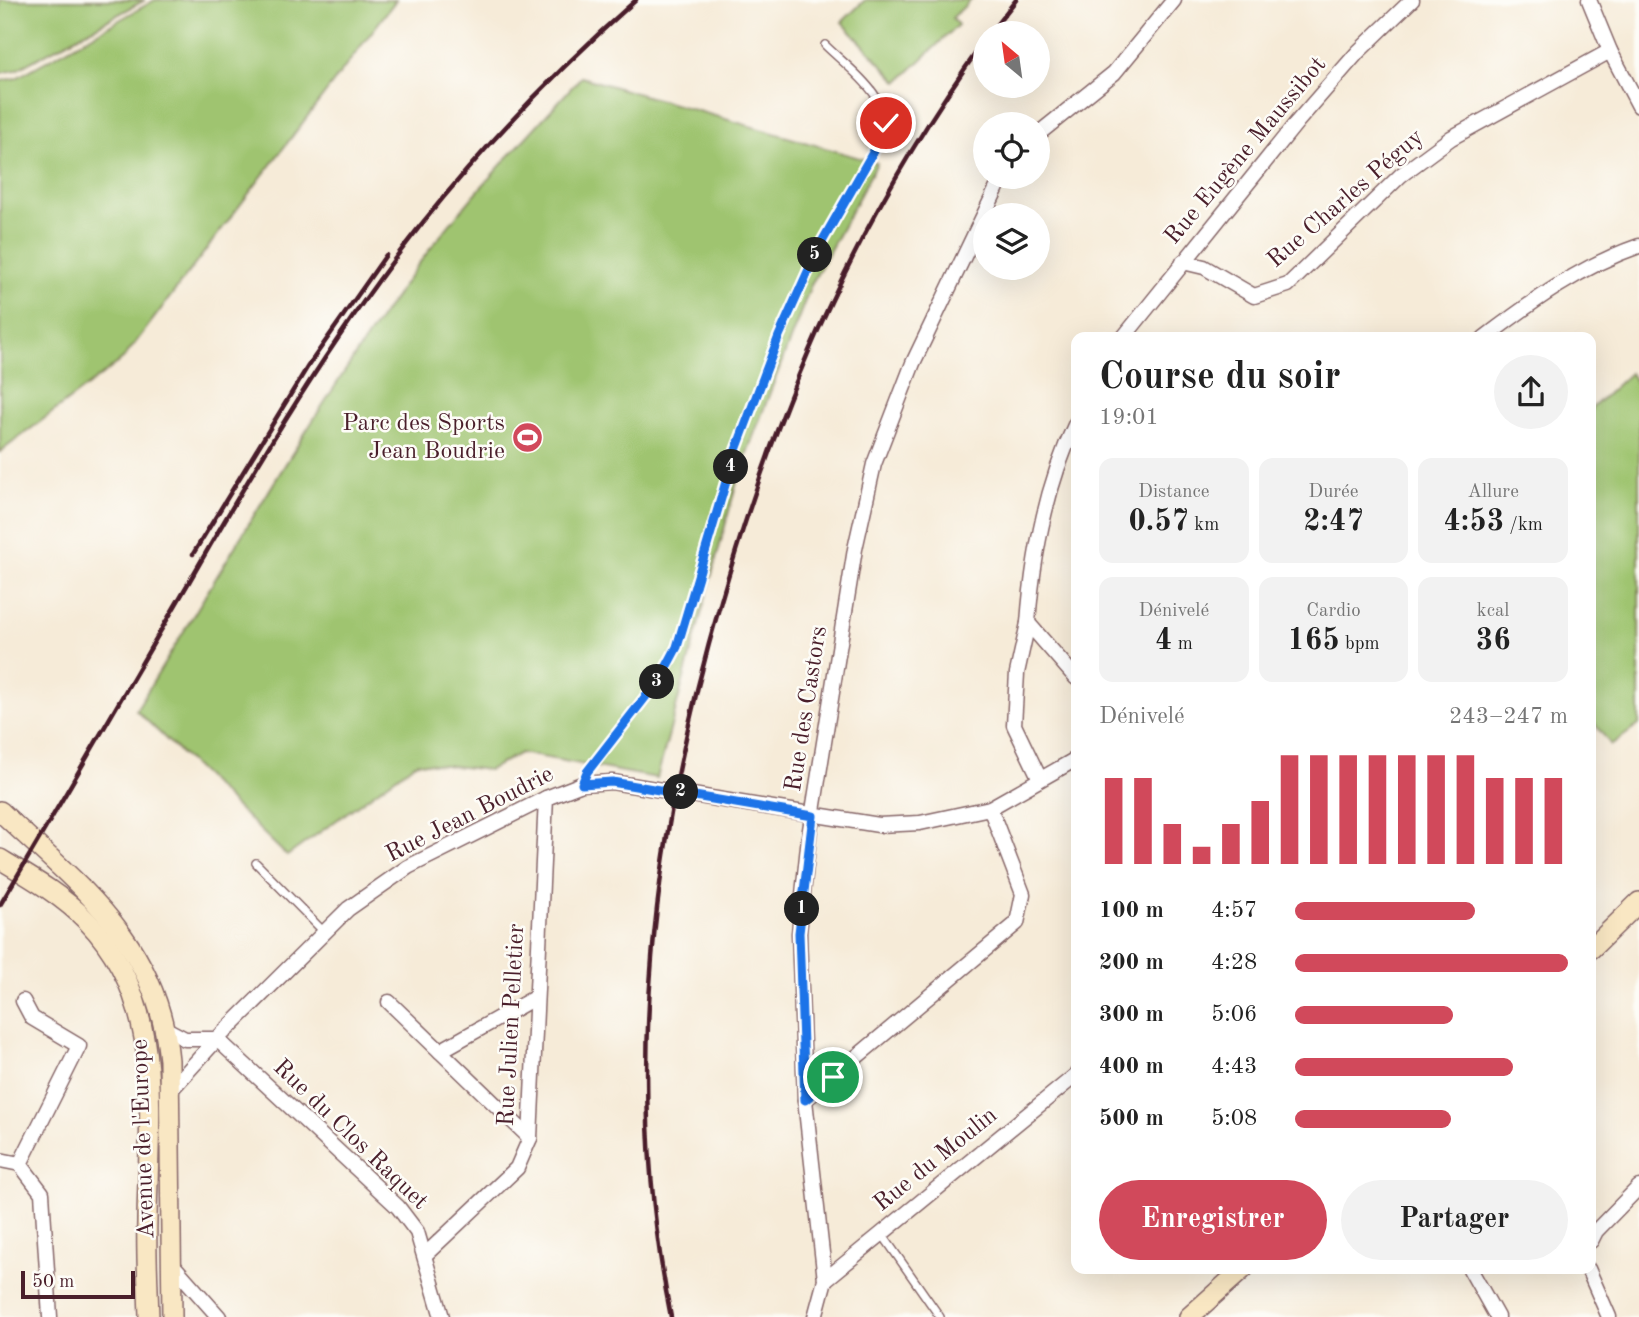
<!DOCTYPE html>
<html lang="fr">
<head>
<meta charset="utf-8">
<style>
  :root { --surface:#fff; --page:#f2f2f2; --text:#222; --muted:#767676; --accent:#d1495b }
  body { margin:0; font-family:"Old Standard TT",serif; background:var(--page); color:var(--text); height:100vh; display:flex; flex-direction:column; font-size:26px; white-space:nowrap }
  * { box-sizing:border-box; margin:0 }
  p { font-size:23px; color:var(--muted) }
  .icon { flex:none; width:38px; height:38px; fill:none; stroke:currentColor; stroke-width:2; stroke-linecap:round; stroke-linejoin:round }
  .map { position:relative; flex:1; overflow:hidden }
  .panel { position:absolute; left:1071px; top:332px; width:525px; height:942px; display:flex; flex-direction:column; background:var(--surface); border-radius:14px; box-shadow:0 7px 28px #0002 }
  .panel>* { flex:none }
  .needle { width:46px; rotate:331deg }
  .tools { position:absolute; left:973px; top:21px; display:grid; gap:14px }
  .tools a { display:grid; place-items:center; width:77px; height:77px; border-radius:50%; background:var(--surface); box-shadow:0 7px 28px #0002; font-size:35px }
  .scale { position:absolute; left:21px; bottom:18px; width:114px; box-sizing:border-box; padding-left:7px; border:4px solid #4a1f2b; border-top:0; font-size:19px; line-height:24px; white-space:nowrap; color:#4a1f2b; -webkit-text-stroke:5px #fdfcf7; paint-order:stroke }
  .pin { position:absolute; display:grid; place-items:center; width:60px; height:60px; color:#fff; margin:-30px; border:4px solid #fff; border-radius:50%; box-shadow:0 2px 7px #0007 }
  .km { position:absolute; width:35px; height:35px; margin:-18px; border-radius:50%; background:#222; color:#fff; font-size:19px; line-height:35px; text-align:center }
  .round { display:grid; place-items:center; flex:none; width:74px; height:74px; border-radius:37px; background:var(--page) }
  .summary { display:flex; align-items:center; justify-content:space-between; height:119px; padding:0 28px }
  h1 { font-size:38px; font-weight:700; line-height:52px }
  .figures { display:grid; grid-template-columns:repeat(3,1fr); gap:10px; height:119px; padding:7px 28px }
  .figures div { display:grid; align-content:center; border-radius:14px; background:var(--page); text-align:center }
  .figures b { font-size:30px; font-weight:700 }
  .figures small { font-size:19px; font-weight:400 }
  .figures p { font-size:19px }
  .chart { height:196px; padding:14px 28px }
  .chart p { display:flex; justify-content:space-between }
  .chart svg { width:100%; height:126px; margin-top:7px; stroke:var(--accent); stroke-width:6 }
  .cta { display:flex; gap:14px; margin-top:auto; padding:14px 28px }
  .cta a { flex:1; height:80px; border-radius:42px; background:var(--accent); color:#fff; font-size:28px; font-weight:700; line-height:80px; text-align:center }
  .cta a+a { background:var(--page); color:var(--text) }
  ul { padding:0 28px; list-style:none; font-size:23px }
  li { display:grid; grid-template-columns:112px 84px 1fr; align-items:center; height:52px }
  li i { height:18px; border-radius:9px; background:var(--accent) }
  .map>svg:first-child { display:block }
  .green { fill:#9fc46f; stroke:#74724d; stroke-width:2 }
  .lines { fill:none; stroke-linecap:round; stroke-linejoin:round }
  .service-casing { stroke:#866668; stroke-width:10 }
  .minor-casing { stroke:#866668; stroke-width:17 }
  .secondary-casing { stroke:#866668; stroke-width:22 }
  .service { stroke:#fff; stroke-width:7 }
  .minor { stroke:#fff; stroke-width:14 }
  .secondary { stroke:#f9e7c3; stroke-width:19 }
  .rail { stroke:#4a1f2b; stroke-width:4.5 }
  .route-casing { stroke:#fff; stroke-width:14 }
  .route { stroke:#1a73e8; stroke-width:9 }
  .labels { text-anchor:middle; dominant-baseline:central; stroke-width:5; stroke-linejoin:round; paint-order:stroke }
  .street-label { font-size:24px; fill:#4a1f2b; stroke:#fdfcf7 }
  .poi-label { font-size:24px; fill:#4a1f2b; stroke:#fdfcf7; text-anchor:end }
</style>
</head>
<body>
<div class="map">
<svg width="1639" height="1317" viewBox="0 0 1639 1317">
  <rect width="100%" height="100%" fill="#fdfcf7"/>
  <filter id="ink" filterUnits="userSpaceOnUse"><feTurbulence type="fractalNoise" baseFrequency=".0143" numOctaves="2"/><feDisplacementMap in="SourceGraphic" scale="14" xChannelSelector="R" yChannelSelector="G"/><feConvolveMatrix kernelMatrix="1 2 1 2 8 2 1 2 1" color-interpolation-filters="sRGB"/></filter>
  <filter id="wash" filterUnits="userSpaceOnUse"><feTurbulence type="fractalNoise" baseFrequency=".00686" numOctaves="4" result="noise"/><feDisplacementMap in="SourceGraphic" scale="28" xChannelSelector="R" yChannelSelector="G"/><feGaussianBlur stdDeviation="1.57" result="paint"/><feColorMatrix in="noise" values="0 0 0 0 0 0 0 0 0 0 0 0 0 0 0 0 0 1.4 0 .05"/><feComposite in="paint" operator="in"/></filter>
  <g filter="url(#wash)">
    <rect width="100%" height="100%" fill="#f6ebd8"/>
    <g class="green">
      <path d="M0,0H145L16,70L0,73Z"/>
      <path d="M155,0H396L123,359L0,452V81L16,78Z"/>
      <path d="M865,0H971L952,18L958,25L898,82L842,22Z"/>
      <path d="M581,77L877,163L811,285L739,474L657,778L520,753L489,770L417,762L287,856L136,710C223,568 306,423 402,287C454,212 520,145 581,77Z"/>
      <path d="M1630,373L1639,388V725L1611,745L1591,719V409Z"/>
    </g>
  </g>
  <g filter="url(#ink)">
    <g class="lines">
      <defs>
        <g id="service">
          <path d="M582,784L587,772L661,677L677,647L733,458L779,336L819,247L883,135C894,98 848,68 825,45"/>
          <path d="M256,863L324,932"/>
          <path d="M882,1234L940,1317"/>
        </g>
        <g id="minor">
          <path d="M1589,0L1610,51L1639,106"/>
          <path d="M1038,134L1114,73L1174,0"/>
          <path d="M1183,262L1204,267L1254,296L1288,285L1401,175L1451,138L1610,51"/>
          <path d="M1123,338L1297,122L1358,52L1412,0"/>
          <path d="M1484,338C1533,301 1581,266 1639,246"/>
          <path d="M1076,423C1046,485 1033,555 1028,623L1076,678"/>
          <path d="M1028,623L1017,673L1014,725L1040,779"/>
          <path d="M389,1002L530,1138"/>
          <path d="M166,1029L185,1039H217L348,909L408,867L546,798L582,784L612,782L879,825L920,823L990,808L1076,759"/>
          <path d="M440,1051L536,997"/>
          <path d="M169,1092L217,1039L398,1207L417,1232L442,1317"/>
          <path d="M805,1100L1017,923L1023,894L990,808"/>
          <path d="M0,1160L20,1164"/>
          <path d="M20,1164L79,1046L32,1018L23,1001"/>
          <path d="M20,1164L42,1193L50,1317"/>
          <path d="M1591,1241L1596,1231L1639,1187"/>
          <path d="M426,1254L517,1168L530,1138L546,798"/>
          <path d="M172,1264L219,1317"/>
          <path d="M1470,1269L1497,1317"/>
          <path d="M1588,1269L1609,1317"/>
          <path d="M825,1280L1076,1075"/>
          <path d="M815,1317L825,1280L805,1100L799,933L809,836L855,549L874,464L913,363L1002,177"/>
        </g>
        <g id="secondary">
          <path d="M0,811C80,887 158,942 169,1060L172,1317"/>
          <path d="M0,859C30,877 63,896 87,921C167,1003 148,1117 147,1221C146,1253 148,1285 149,1317"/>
          <path d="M1591,949L1639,902"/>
          <path d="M1189,1317L1243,1269"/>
        </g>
      </defs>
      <use href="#service" class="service-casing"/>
      <use href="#minor" class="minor-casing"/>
      <use href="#secondary" class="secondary-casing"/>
      <use href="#service" class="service"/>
      <use href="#minor" class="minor"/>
      <use href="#secondary" class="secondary"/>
      <g class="rail">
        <path d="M990,33L1016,0"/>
        <path d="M193,554L308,366L386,255"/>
        <path d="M0,905C64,798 126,690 189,582C259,460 332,337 420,226C485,145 558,69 636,0"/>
        <path d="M671,1317C622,1077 653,834 721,601C781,393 858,216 985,40"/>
      </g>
    </g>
  </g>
  <g class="lines" filter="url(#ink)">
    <defs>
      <path id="route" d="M833,1077L805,1100L799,933L813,816L612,782L582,784L587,772L661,677L677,647L733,458L779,336L819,247L883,135L886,123"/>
    </defs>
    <use href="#route" class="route-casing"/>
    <use href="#route" class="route"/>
  </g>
  <defs>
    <symbol id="stadium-disc" viewBox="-11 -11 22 22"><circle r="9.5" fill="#d1495b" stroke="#fdfcf7"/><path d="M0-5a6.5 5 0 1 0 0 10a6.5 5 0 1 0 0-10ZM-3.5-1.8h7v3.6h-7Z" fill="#fff"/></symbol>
  </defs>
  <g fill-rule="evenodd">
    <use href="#stadium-disc" x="510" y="420" width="35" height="35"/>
  </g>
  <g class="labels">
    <g class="street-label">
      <text transform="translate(1246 151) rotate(-50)">Rue Eugène Maussibot</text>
      <text transform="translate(1346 199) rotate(-41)">Rue Charles Péguy</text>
      <text transform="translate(807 709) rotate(-81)">Rue des Castors</text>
      <text transform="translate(470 815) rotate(-27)">Rue Jean Boudrie</text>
      <text transform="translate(512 1025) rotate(-87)">Rue Julien Pelletier</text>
      <text transform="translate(350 1135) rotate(44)">Rue du Clos Raquet</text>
      <text transform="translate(144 1139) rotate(-92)">Avenue de l'Europe</text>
      <text transform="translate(936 1160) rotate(-39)">Rue du Moulin</text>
    </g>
    <g class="poi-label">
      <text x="505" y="424">Parc des Sports<tspan x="505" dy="28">Jean Boudrie</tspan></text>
    </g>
  </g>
</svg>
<div class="tools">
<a><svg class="needle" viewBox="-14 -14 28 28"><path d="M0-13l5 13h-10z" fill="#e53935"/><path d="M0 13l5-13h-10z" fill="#767676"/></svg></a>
<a><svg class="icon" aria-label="locate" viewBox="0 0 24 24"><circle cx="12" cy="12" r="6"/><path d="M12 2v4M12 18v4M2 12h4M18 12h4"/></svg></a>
<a><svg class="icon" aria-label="layers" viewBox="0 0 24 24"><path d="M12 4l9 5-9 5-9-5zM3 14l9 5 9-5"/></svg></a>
</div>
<div class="scale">50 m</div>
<div class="pin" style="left:833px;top:1077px;background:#1e9e55"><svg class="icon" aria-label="arrive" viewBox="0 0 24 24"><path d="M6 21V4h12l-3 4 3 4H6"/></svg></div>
<div class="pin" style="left:886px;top:123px;background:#d93025"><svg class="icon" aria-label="check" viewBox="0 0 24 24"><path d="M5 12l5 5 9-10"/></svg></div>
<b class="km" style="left:802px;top:909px">1</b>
<b class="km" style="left:681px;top:792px">2</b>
<b class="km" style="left:657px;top:682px">3</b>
<b class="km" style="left:731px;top:467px">4</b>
<b class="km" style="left:815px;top:255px">5</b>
<section class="panel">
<div class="summary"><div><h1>Course du soir</h1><p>19:01</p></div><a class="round"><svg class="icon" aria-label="share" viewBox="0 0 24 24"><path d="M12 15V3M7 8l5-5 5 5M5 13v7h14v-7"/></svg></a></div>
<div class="figures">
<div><p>Distance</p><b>0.57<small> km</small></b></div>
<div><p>Durée</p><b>2:47</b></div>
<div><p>Allure</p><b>4:53<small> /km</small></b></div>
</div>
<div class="figures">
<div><p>Dénivelé</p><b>4<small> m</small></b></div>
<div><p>Cardio</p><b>165<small> bpm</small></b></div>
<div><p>kcal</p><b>36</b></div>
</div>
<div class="chart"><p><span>Dénivelé</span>243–247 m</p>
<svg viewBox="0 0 160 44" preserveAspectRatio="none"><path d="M5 44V14M15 44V14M25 44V30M35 44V38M45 44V30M55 44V22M65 44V6M75 44V6M85 44V6M95 44V6M105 44V6M115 44V6M125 44V6M135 44V14M145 44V14M155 44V14"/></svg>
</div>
<ul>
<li><b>100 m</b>4:57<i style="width:66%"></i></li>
<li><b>200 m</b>4:28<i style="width:100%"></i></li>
<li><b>300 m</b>5:06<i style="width:58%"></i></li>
<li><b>400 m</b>4:43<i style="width:80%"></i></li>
<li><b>500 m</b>5:08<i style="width:57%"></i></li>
</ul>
<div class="cta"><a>Enregistrer</a><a>Partager</a></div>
</section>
</div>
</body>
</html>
